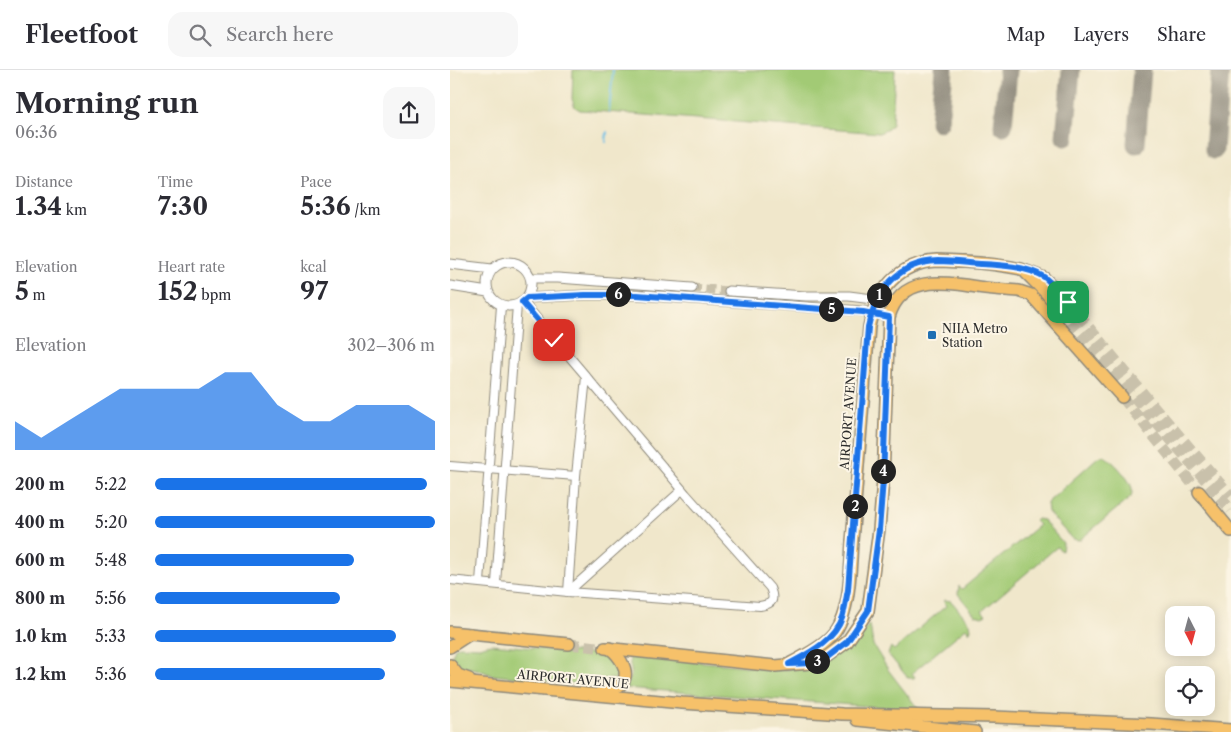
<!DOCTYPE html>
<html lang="en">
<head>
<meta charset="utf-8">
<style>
  :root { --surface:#fff; --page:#f7f7f7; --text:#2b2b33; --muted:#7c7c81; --line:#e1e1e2; --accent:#1a73e8 }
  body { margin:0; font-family:"Libre Caslon Text",serif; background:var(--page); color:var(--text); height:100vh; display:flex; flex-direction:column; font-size:19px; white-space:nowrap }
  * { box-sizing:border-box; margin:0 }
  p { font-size:16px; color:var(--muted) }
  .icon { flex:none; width:28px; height:28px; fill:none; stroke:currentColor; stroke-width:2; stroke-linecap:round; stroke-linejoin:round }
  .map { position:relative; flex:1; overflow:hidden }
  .drawer { display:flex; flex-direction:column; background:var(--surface); width:450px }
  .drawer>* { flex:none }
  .needle { width:32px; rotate:174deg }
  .buttons { position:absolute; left:715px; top:536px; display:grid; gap:10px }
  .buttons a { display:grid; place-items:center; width:50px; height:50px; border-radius:10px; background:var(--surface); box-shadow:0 2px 12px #0003; font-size:25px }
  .pin { position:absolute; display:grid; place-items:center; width:42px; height:42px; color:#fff; margin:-21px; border-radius:10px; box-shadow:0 2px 8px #0006 }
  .km { position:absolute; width:25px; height:25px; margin:-12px; border-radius:50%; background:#222; color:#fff; font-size:14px; line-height:25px; text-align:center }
  .round { display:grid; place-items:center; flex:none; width:52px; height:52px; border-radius:15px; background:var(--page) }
  .head { display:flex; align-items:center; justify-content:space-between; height:85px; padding:0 15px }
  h1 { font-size:28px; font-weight:700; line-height:38px }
  .figures { display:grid; grid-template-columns:repeat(3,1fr); gap:8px; height:85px; padding:5px 15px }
  .figures div { display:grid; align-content:center }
  .figures b { font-size:25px; font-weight:700 }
  .figures small { font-size:14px; font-weight:400 }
  .figures p { font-size:14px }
  .chart { height:140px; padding:10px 15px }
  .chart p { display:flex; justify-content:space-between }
  .chart svg { width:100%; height:90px; margin-top:5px; fill:var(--accent); opacity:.7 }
  ul { padding:0 15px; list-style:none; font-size:16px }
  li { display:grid; grid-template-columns:80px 60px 1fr; align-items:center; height:38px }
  li i { height:12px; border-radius:6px; background:var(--accent) }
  header { display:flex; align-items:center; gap:30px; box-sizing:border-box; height:70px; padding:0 25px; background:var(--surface); border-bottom:1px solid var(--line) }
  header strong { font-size:24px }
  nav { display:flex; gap:28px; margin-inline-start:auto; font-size:18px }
  .search { width:350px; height:45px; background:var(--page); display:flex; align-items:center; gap:12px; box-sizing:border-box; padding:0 18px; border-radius:15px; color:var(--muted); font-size:19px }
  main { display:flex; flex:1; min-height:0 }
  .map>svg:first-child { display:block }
  .green { fill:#a2ca75; stroke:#667a50 }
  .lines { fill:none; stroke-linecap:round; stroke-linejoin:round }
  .stream { stroke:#6abfe7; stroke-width:2 }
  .taxiway { stroke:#8e897b; stroke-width:19 }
  .tertiary-tunnel { stroke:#c9c1ab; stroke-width:9; stroke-dasharray:9 4.5; stroke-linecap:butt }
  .primary-tunnel { stroke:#c9c1ab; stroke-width:11; stroke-dasharray:11 5.5; stroke-linecap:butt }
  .minor-casing { stroke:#8e897b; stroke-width:10 }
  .tertiary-casing { stroke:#8e897b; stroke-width:11 }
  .primary-casing { stroke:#8e897b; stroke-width:14 }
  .minor { stroke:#fff; stroke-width:8 }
  .tertiary { stroke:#fff; stroke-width:9 }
  .primary { stroke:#f6c16b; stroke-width:11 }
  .primary-bridge-casing { stroke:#8e897b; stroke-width:14; stroke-linecap:butt }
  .primary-bridge { stroke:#f6c16b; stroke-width:11 }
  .route-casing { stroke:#fff; stroke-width:10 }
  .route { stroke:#1a73e8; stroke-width:6 }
  .poi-dot { fill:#1f6fb2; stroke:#fcf5e5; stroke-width:2 }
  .labels { text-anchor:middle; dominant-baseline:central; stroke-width:4; stroke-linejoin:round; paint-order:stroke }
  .poi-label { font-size:12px; fill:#2b2b2b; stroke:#fcf5e5; text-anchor:start }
  .street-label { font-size:12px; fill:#2b2b2b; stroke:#fcf5e5 }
</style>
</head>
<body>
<header>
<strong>Fleetfoot</strong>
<div class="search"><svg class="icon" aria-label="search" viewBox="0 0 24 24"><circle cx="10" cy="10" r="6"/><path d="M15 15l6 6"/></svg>Search here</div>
<nav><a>Map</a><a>Layers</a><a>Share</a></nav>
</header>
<main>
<section class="drawer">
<div class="head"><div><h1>Morning run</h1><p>06:36</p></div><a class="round"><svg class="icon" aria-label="share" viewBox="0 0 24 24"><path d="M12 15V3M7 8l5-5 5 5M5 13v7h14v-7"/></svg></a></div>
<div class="figures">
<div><p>Distance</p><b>1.34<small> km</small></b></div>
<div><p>Time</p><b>7:30</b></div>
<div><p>Pace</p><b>5:36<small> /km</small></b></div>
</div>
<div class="figures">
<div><p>Elevation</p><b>5<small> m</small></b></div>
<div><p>Heart rate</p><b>152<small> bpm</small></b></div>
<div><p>kcal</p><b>97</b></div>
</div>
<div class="chart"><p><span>Elevation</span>302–306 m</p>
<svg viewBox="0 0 160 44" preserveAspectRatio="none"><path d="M0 44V30L10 38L20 30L30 22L40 14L50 14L60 14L70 14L80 6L90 6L100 22L110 30L120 30L130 22L140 22L150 22L160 30V44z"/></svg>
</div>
<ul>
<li><b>200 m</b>5:22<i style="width:97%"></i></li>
<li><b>400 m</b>5:20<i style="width:100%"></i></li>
<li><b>600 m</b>5:48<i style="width:71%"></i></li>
<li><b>800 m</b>5:56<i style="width:66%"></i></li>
<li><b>1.0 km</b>5:33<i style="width:86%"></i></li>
<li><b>1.2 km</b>5:36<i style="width:82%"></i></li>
</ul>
</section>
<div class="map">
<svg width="781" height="662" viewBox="0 0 781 662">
  <rect width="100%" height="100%" fill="#fcf5e5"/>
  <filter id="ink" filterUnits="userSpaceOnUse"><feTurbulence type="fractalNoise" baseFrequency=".02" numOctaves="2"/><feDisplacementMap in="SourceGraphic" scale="10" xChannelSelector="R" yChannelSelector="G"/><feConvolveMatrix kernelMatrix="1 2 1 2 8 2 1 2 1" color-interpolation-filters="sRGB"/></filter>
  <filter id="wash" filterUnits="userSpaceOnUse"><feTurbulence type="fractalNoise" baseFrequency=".0096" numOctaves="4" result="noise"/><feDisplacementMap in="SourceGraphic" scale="20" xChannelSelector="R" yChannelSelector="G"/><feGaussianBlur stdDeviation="1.12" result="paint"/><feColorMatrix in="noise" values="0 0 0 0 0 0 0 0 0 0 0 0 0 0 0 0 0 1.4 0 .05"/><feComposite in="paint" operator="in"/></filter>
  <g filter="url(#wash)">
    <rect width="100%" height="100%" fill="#f0e7cb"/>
    <g class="green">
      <path d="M123,0H445L442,54L438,59L429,63L130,40L125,37L122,29Z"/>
      <path d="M653,386C660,387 681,410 682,419C682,421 682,424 681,427L632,468L629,470L622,469L598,442L597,433L648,387Z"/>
      <path d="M587,449L593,450L613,473L612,481L607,477L532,541L536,545L532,547L525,545L508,524L509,516L512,519L589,455L585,451Z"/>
      <path d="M495,530L501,531L520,553L521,559L519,562L516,558L462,603L465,607L464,608H458L438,584L441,577L444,580L497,535L493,531Z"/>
      <path d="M420,554L423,575L439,601L469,640L175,618C187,599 178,601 180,585L337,600L408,566Z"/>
      <path d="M41,574L148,584C162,588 169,590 168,606L164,609H148L129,614L42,605L27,599L11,597L6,595L2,587L5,578L9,576L29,577Z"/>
    </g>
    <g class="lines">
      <g class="stream">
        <path d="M159,42L163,0"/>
        <path d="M156,72L157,62"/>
      </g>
      <g class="taxiway">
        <path d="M489,52L494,0"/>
        <path d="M553,56L558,0"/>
        <path d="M615,67L621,0"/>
        <path d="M686,74L692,0"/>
        <path d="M764,80L770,0"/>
      </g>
    </g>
  </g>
  <g filter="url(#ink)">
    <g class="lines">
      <path class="tertiary-tunnel" d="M242,218L279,221"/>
      <g class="primary-tunnel">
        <path d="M618,232L696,327L781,426"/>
        <path d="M609,239L781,440"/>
        <path d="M672,327L749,422"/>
        <path d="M119,574L155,578"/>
      </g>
      <defs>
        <g id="minor">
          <path d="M0,396L126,406"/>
          <path d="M0,510L118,522L310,536C323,534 325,530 320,518L236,424L73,232"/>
          <path d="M30,512L51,236"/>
          <path d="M46,513L67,235"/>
          <path d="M118,522L126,406L136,307"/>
          <path d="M118,522L232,420"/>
        </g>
        <g id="tertiary">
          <circle cx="59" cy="214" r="22"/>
          <path d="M0,194L42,199"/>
          <path d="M81,208H108L242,218"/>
          <path d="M0,216L38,222"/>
          <path d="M279,221L356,226H399L446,232"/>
          <path d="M77,228L135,225H187L413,241L439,247"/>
        </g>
        <g id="primary">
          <path d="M571,199L594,208L618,232"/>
          <path d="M576,203L596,223L609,239"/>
          <path d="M749,422L781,461"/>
          <path d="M0,562L119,574"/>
          <path d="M0,577L20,564"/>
          <path d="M155,578L325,596L361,593L376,587L397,572L418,541L429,459L433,410L439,247C451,204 494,212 527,217C541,219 555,220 569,221L581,225L672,327"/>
          <path d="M341,593C354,586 369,579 380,568C401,547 400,500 402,472"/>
          <path d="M0,595L8,605L19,609"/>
          <path d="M0,611L232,633L392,644L544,647L701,654L781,660"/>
          <path d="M150,623C156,621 164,619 169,616C184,605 169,585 159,578"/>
          <path d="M407,650L525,662"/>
        </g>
      </defs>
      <use href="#minor" class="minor-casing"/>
      <use href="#tertiary" class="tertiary-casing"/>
      <use href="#primary" class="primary-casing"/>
      <use href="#minor" class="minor"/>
      <use href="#tertiary" class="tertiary"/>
      <use href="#primary" class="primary"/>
      <defs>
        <path id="primary-bridge" d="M402,472L419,257C426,221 448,193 487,191C496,191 505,192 514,192C533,193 552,195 571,199"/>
      </defs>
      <use href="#primary-bridge" class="primary-bridge-casing"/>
      <use href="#primary-bridge" class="primary-bridge"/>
    </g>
  </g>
  <g class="lines" filter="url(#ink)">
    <defs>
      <path id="route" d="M104,270L72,232L77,228L135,225H187L413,242L439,247L433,410L429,460L418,541L397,572L376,588L361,593L339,594C359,583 384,571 392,548C395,539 396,529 398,520L418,257C426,221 448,192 488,191C502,191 516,193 530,194C551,195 575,196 594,207C603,214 610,224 618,232"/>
    </defs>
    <use href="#route" class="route-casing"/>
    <use href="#route" class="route"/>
  </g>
  <rect class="poi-dot" x="477" y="260" width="10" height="10" rx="2.5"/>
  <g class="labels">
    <g class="poi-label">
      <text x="492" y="258">NIIA Metro<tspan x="492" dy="14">Station</tspan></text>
    </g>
    <g class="street-label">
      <text transform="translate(398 344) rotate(-86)">AIRPORT AVENUE</text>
      <text transform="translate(123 609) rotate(5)">AIRPORT AVENUE</text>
    </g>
  </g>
</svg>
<div class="buttons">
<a><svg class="needle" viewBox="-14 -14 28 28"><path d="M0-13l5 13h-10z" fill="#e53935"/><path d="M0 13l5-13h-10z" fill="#7c7c81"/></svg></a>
<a><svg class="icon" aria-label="locate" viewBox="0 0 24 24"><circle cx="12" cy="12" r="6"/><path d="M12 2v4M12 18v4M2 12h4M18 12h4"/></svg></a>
</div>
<div class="pin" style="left:618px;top:232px;background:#1e9e55"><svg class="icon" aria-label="arrive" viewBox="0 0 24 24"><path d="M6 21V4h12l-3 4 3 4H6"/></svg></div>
<div class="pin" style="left:104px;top:270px;background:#d93025"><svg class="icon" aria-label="check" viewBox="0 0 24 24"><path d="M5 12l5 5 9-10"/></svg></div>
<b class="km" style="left:429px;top:225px">1</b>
<b class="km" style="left:405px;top:436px">2</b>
<b class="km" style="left:367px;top:591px">3</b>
<b class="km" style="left:433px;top:401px">4</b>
<b class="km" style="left:381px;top:239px">5</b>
<b class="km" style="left:168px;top:224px">6</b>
</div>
</main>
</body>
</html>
